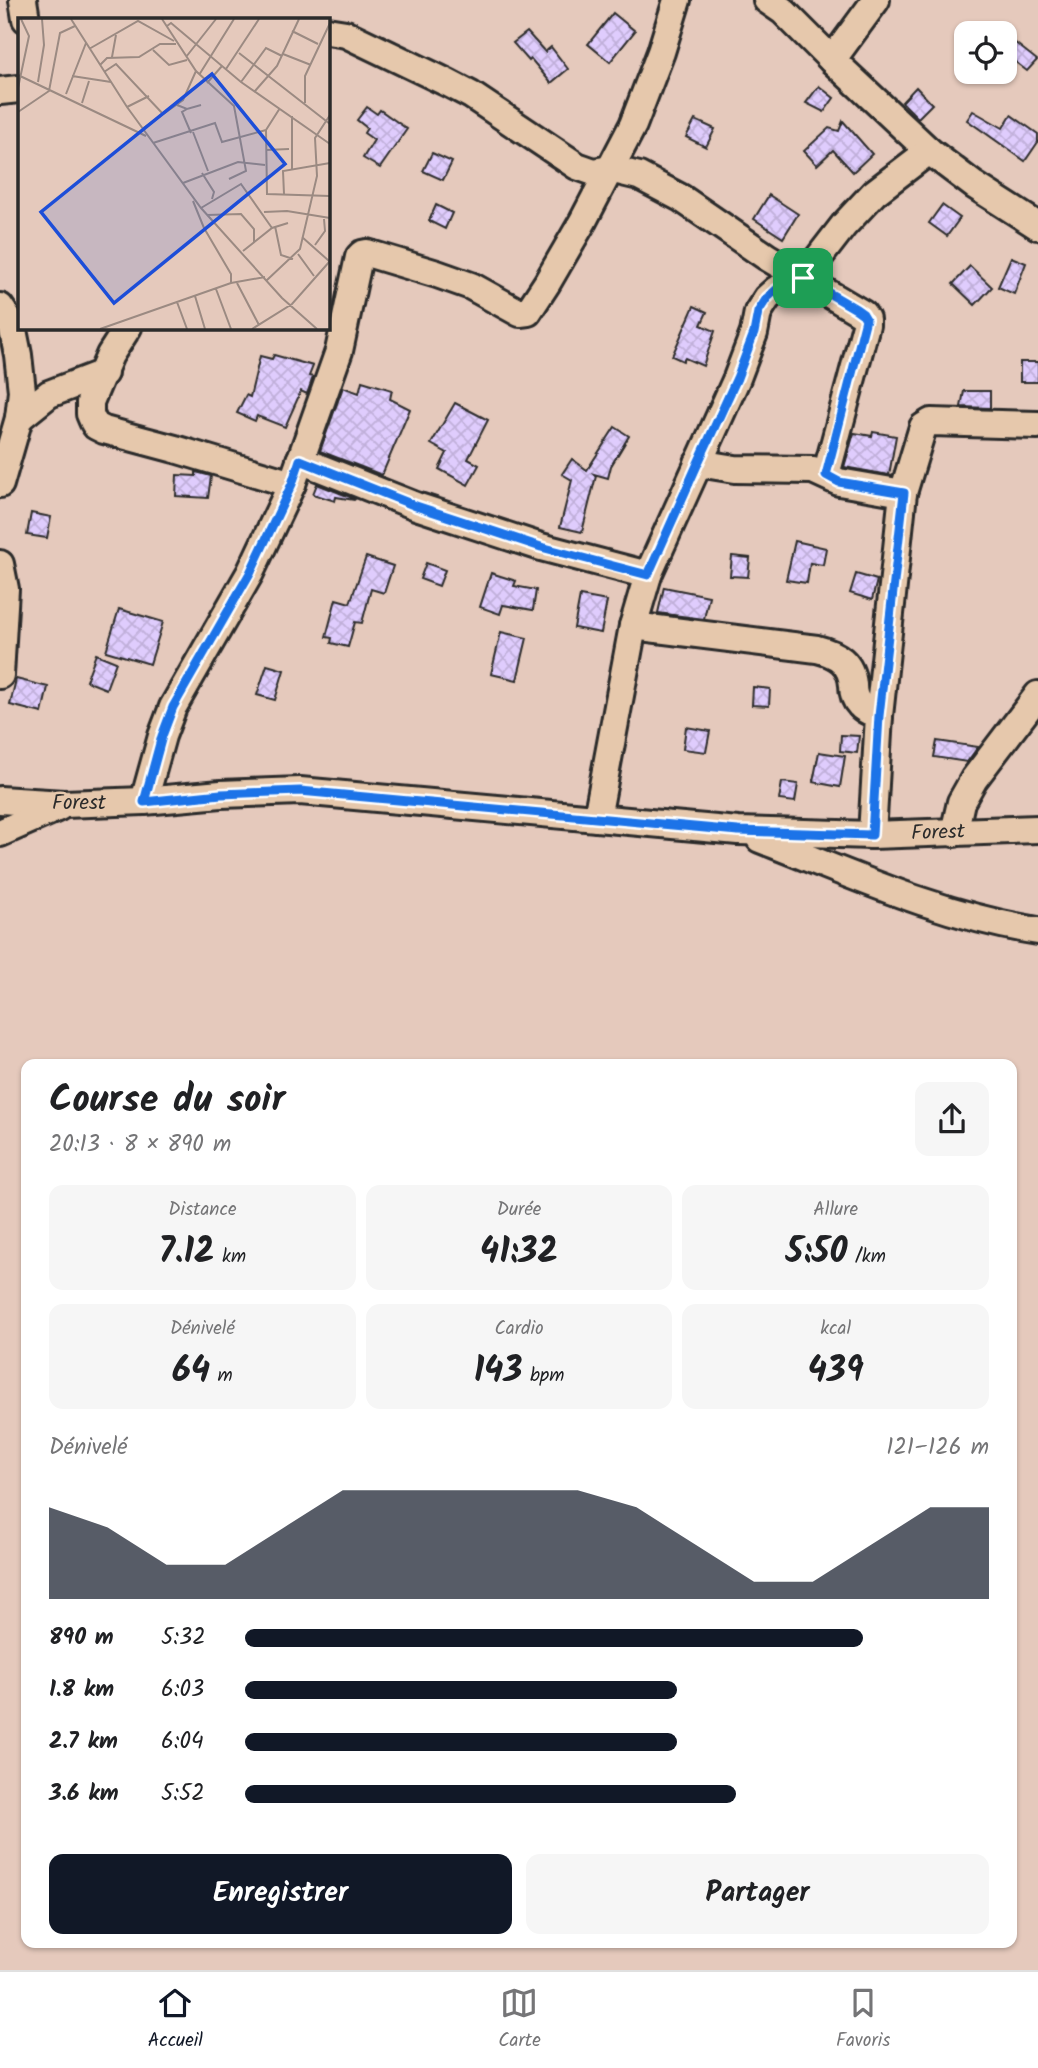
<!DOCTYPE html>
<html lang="fr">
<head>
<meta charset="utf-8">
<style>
  :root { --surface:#fff; --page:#f6f6f6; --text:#202124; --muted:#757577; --line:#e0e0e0; --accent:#111827 }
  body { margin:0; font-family:Kalam,sans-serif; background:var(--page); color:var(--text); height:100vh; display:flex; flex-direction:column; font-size:26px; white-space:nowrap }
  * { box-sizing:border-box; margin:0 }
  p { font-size:23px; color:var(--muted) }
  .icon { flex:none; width:38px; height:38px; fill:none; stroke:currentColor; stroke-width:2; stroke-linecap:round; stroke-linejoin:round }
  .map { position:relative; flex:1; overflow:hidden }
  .details { position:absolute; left:21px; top:1059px; width:996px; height:889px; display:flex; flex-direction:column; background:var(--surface); border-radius:14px; box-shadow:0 2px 5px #0004 }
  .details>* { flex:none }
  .controls { position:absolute; left:954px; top:21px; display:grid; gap:14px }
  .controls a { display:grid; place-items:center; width:63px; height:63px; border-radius:14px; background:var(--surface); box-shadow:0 2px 5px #0004; font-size:35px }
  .pin { position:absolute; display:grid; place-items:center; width:60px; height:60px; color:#fff; margin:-30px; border-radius:14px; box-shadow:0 4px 10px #0006 }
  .round { display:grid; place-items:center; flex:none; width:74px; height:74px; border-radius:14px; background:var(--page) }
  .headline { display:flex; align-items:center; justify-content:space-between; height:119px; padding:0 28px }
  h1 { font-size:38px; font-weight:700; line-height:52px }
  .figures { display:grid; grid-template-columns:repeat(3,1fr); gap:10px; height:119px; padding:7px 28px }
  .figures div { display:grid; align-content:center; border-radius:14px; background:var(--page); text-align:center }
  .figures b { font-size:35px; font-weight:700 }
  .figures small { font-size:19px; font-weight:400 }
  .figures p { font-size:19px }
  .chart { height:196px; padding:14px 28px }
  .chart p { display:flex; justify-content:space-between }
  .chart svg { width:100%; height:126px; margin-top:7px; fill:var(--accent); opacity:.7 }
  .primary-button { display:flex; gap:14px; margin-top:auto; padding:14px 28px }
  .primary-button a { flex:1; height:80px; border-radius:14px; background:var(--accent); color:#fff; font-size:28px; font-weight:700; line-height:80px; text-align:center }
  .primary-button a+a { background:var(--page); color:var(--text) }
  ul { padding:0 28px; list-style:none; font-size:23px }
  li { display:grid; grid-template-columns:112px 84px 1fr; align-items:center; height:52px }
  li i { height:18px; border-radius:9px; background:var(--accent) }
  .dock { display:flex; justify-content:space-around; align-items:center; height:98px; border-top:2px solid var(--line); background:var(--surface); font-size:19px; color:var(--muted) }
  .dock a { display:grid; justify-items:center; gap:4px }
  .dock .selected { color:var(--accent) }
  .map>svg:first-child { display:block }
  .building { fill:url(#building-cross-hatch); stroke:#2b2b2b; stroke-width:2 }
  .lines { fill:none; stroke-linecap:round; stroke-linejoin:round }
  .minor-casing { stroke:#2b2b2b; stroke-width:32 }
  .minor { stroke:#e6c8ac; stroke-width:26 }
  .route-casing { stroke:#fff; stroke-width:14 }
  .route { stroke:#1a73e8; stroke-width:9 }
  .labels { text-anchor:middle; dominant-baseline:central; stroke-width:5; stroke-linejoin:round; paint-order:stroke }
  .street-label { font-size:21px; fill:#2b2b2b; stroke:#e6c8ac }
  .inset-road { fill:none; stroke:#9b8a82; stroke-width:2 }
  .view { fill:#1d4ed8; fill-opacity:0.15; stroke:#1d4ed8; stroke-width:3.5 }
  .inset-edge { fill:none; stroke:#2b2b2b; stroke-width:3.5 }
</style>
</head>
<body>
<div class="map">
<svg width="1038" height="1970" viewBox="0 0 1038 1970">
  <defs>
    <pattern id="building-cross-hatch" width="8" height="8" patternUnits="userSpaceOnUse" patternTransform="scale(1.75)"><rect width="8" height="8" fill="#dfccfd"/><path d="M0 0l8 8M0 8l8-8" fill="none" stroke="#c0afd9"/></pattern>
  </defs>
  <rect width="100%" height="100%" fill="#e5c9bc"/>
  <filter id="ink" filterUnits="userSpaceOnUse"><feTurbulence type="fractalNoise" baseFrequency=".0143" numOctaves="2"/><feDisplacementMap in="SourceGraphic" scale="14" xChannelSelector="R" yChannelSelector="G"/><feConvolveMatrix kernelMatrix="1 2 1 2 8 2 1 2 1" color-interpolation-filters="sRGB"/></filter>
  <g filter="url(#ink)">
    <g class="building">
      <path d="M613,13L635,31L610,62L588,44Z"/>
      <path d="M527,32L545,52L551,47L568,69L551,83L531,59L529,61L513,43Z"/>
      <path d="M1014,42L1037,60L1027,71L1005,54Z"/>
      <path d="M819,86L834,98L824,112L806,103Z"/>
      <path d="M916,87L932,104L918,118L902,102Z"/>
      <path d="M367,107L377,114L380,110L407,129L380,168L363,158L374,140L364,133L367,128L357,120Z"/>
      <path d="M973,111L1003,128L1011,115L1038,134V142L1025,161L967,120Z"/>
      <path d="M695,120L715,129L706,147L686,137Z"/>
      <path d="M843,121L872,154L853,172L833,150L817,165L804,151L829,128L839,131Z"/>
      <path d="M432,153L452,162L443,180L423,171Z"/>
      <path d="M769,195L798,214L783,238L754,219Z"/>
      <path d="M436,205L452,213L445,229L429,221Z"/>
      <path d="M942,205L960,218L947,236L929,223Z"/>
      <path d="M1011,257L1026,263L1014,294L998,287Z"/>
      <path d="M970,266L992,287L975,305L953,284Z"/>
      <path d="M694,306L707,312L701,325L715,331L703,366L685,358L683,361L672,356Z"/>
      <path d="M274,355L313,366L309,376L313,377L307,394L301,391L285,427L257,416L255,421L237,413L246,395L250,397L260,356L272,359Z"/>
      <rect x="1020" y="362" width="18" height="20"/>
      <path d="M362,381L392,390L390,399L410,409L382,475L320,451L343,387L359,393Z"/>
      <path d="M964,391H990V408L961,407Z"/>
      <path d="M455,403L488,420L468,459L479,465L468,485L439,469L447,453L431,444Z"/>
      <path d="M615,427L629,436L611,466L608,478L594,474L596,476L582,532L560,527L572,480L562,474L572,459L587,470Z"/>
      <path d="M873,432L896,436L889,475L844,467L854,433L872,436Z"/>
      <path d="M196,472L211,476L208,498L176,496L177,475L196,476Z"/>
      <path d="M317,484L355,499L354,500L336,497L335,501L313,494Z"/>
      <path d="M31,513L51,517L47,538L27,535Z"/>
      <path d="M795,541L826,548L823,565L810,563L807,583L786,580Z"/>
      <path d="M732,556L750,558L748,577L730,576Z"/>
      <path d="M366,557L393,566L384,593L371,589L362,623L355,622L348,647L331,643L332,638L326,637L336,599L350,603Z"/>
      <path d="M426,563L445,570L439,586L420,579Z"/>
      <path d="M491,573L516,581L514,586L536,590L533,610L503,605L500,614L480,607Z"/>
      <path d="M856,574L877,580L872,600L850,593Z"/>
      <path d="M664,587L709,596L704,619L658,613Z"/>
      <path d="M580,596L607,601L601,633L574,628Z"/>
      <path d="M119,609L163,622L150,664L106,651Z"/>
      <path d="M501,632L527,638L517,680L491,674Z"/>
      <path d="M96,654L116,662L106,689L86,681Z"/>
      <path d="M267,665L284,670L275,700L257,695Z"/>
      <path d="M16,679L48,687L42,713L10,705Z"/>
      <path d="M753,687L770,689L769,706L752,705Z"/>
      <path d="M686,727L710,731L706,752L683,749Z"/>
      <path d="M841,735L859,736L857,753L840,751Z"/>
      <path d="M937,741L978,747L967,762L934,757Z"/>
      <path d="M819,752L845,756L840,787L813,782Z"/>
      <path d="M782,782L798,784L795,802L779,800Z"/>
    </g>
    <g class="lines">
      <defs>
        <g id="minor">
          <path d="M23,0L26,19"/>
          <path d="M767,0L783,11L832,60L929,151L974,185L1038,226"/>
          <path d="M327,31L346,34L448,83L471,95L577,166L594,172L610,169L639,176L681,198L767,257L863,314L866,319V325L826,475"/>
          <path d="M832,60L876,0"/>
          <path d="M0,91L19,89"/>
          <path d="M0,307L12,325L18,355L22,391L19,418L0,484"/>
          <path d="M128,327L110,355L90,402V414L93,421L96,426L104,430L175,449L292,484"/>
          <path d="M19,418L49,394L104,373"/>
          <path d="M300,460L416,506L541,547L648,575"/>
          <path d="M698,463L735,469L813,470L839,482L903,493"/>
          <path d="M0,564L5,589L0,675"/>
          <path d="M633,626L817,649C837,654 851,662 853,685C853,692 854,699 860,705C864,710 872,713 879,716"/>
          <path d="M0,800L64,804L144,801L221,794L300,791L738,831L872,835L1038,829"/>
          <path d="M144,801L162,736L173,707L250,573L292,484L339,351L359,257L362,254L367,253L437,274L471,286L520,313L528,312L547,283L583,221L633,125L661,52L677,0"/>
          <path d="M597,818L633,626L648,575L737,378L754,333L758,312L767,298L776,290L803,278L844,225L874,193L929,151"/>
          <path d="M0,833L59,807"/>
          <path d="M954,833L961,802L974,779L1038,695"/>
          <path d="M872,835L879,716L903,493L923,427L931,422L1038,425"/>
          <path d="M760,839C850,874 941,916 1038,931"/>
        </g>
      </defs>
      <use href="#minor" class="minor-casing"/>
      <use href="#minor" class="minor"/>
    </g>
  </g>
  <g class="lines" filter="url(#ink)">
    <defs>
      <path id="route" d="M803,278L856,309L863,314L866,319L826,475L839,482L904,493L879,716L872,835L738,831L300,791L221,794L144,802L162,736L173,707L250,573L292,484L300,460L416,506L541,547L648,575L698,463L737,378L754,333L758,312L767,298L776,290Z"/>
    </defs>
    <use href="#route" class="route-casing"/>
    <use href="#route" class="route"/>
  </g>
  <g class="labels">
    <g class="street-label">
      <text x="79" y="803">Forest</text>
      <text transform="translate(938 833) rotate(-2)">Forest</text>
    </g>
  </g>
  <g transform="translate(18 18)">
    <rect width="312" height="312" fill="#e5c9bc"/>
    <path class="inset-road" d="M53,1L109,89L183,190L264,280L299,311M144,1L178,53L216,88L228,153L211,161M149,8L153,5L223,64L312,126M274,13L300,26M71,31L120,3L156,23M135,32L151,47L169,42M221,35L312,106M265,36L293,47M94,39L98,17M168,39L198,1M82,47L89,40L121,39L142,26H158M208,51L241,1M86,54L98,46L145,96M0,57L128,118M181,57L216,1M54,58L93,64M20,64L26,27L24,1M223,64L248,30L264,38M189,65L204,48M0,70L11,18L3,1M237,73L259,48L281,1M48,76L68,25M64,85L71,63M287,85V58L312,5M159,87L169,91L183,87M109,89L131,78M262,90L248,112L249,176L312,178M169,91L164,94L173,115M0,94L31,73L42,15L57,8M124,111L165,82L178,53M175,114L190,153M135,125L197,105L204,124L248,112M248,132L271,131M274,151V98M184,155L196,174L194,181M165,165L220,144L247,147M266,176L265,153L312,145M183,190L223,166L254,210M246,194L269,193L312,200M189,197L223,196L236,211V224M257,208L263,237L275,241M284,219L311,243M297,227L307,213L306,201M225,233L254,210L270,205M280,236L296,258M249,262L282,231L299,158L297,120L312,97M213,265L247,259M219,265L241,307M198,271L213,311M177,278L187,311M159,284L169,311M82,311L213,265V256L186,210L175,183M234,311L274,286L312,243"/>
    <path class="view" d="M194,56L267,146L96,285L23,194Z"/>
    <rect width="312" height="312" class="inset-edge"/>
  </g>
</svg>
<div class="controls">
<a><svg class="icon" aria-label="locate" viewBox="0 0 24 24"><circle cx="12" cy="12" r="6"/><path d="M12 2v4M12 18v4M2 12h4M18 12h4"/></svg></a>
</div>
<div class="pin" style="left:803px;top:278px;background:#1e9e55"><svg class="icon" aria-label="arrive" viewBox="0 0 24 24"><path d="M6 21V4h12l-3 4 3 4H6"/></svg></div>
<section class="details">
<div class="headline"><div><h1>Course du soir</h1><p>20:13 · 8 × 890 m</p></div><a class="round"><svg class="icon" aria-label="share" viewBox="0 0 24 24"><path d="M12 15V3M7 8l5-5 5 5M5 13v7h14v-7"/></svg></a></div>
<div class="figures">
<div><p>Distance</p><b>7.12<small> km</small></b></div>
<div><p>Durée</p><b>41:32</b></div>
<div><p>Allure</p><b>5:50<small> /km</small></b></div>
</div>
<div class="figures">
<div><p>Dénivelé</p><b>64<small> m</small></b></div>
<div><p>Cardio</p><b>143<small> bpm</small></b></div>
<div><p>kcal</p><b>439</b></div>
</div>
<div class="chart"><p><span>Dénivelé</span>121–126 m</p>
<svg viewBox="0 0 160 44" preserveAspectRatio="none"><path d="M0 44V12L10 19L20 32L30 32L40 19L50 6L60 6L70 6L80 6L90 6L100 12L110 25L120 38L130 38L140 25L150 12L160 12V44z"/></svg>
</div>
<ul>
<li><b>890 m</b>5:32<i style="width:83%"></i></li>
<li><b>1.8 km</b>6:03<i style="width:58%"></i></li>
<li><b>2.7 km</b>6:04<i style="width:58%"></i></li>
<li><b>3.6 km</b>5:52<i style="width:66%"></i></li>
</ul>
<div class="primary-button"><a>Enregistrer</a><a>Partager</a></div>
</section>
</div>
<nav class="dock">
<a class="selected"><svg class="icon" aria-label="home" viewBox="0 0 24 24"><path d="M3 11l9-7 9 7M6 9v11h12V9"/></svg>Accueil</a>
<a><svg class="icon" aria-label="map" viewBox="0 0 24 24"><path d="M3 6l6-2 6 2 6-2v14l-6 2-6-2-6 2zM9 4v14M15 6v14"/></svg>Carte</a>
<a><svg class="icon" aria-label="saved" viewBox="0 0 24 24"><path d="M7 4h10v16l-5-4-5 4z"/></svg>Favoris</a>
</nav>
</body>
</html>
